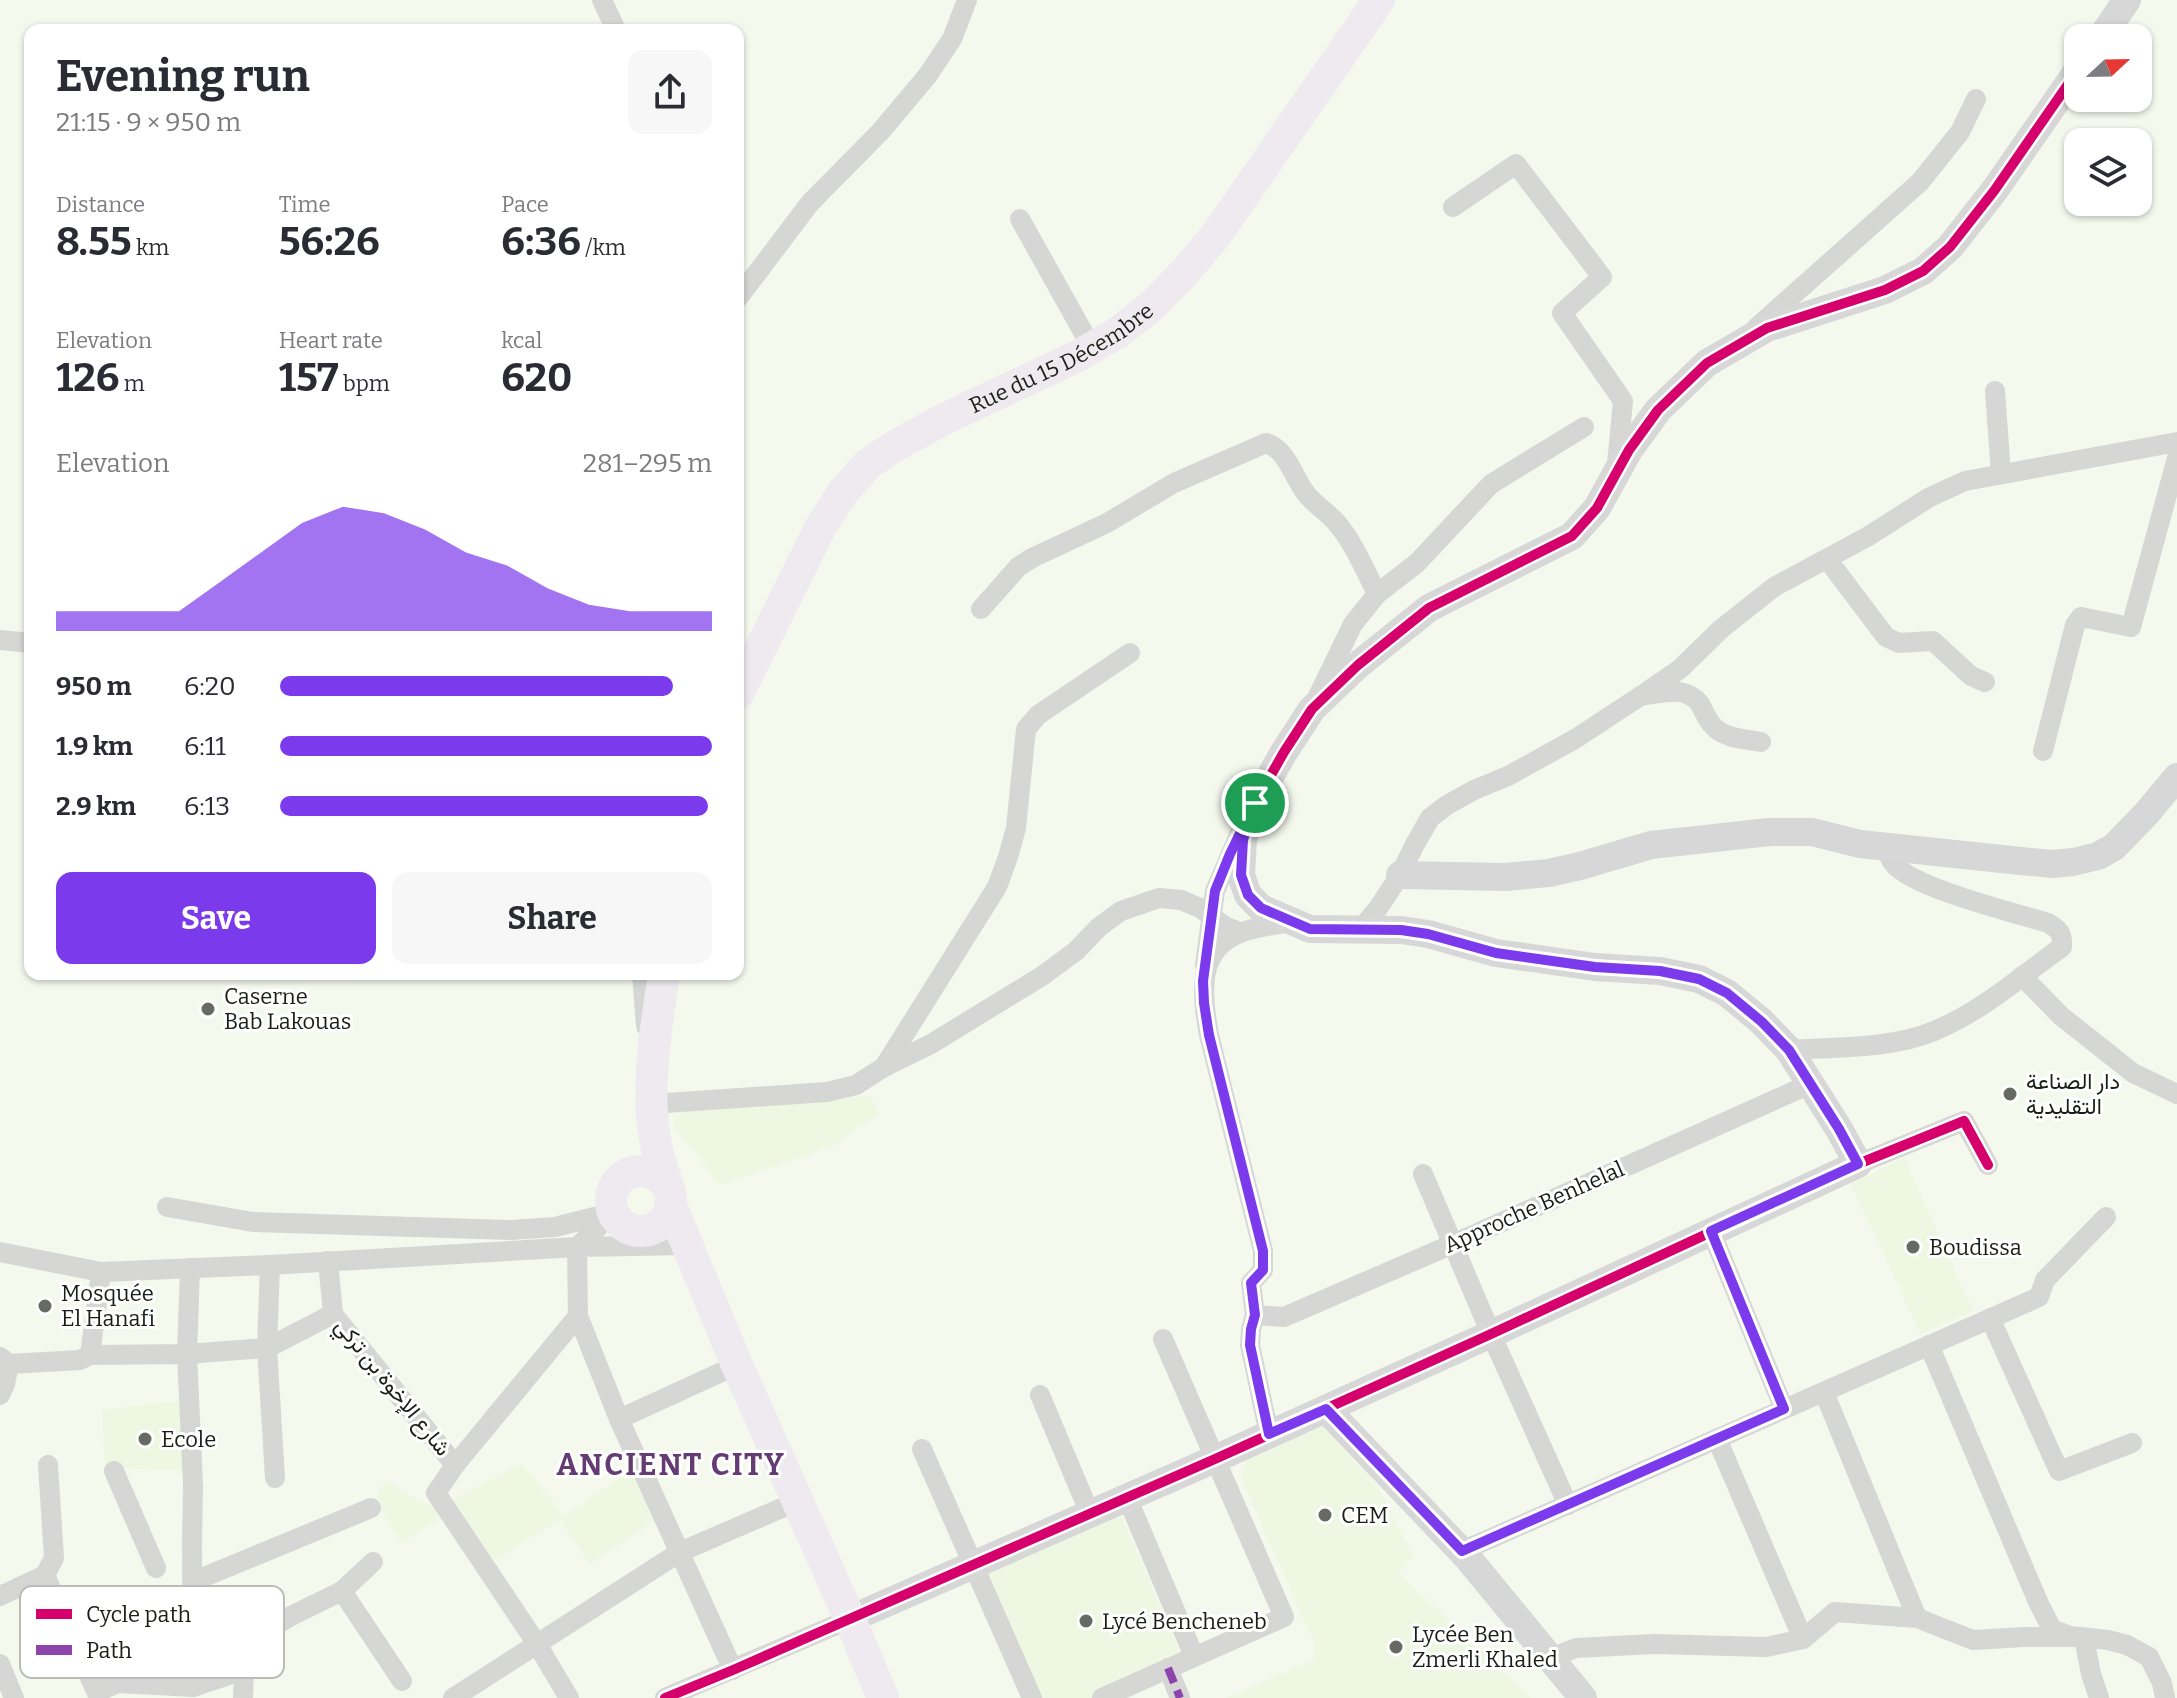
<!DOCTYPE html>
<html lang="en">
<head>
<meta charset="utf-8">
<style>
  :root { --surface:#fff; --page:#f7f7f7; --text:#2b2b33; --muted:#7c7c81; --accent:#7c3aed }
  body { margin:0; font-family:Bitter,Vazirmatn,serif; background:var(--page); color:var(--text); height:100vh; display:flex; flex-direction:column; font-size:30px; white-space:nowrap }
  * { box-sizing:border-box; margin:0 }
  p { font-size:26px; color:var(--muted) }
  .icon { flex:none; width:44px; height:44px; fill:none; stroke:currentColor; stroke-width:2; stroke-linecap:round; stroke-linejoin:round }
  .map { position:relative; flex:1; overflow:hidden }
  .sheet { position:absolute; left:24px; top:24px; width:720px; height:956px; display:flex; flex-direction:column; background:var(--surface); border-radius:16px; box-shadow:0 2px 6px #0004 }
  .sheet>* { flex:none }
  .needle { width:52px; rotate:68deg }
  .tools { position:absolute; left:2064px; top:24px; display:grid; gap:16px }
  .tools a { display:grid; place-items:center; width:88px; height:88px; border-radius:16px; background:var(--surface); box-shadow:0 2px 6px #0004; font-size:40px }
  .pin { position:absolute; display:grid; place-items:center; width:68px; height:68px; color:#fff; margin:-34px; border:4px solid #fff; border-radius:50%; box-shadow:0 2px 8px #0007 }
  .round { display:grid; place-items:center; flex:none; width:84px; height:84px; border-radius:16px; background:var(--page) }
  .headline { display:flex; align-items:center; justify-content:space-between; height:136px; padding:0 32px }
  h1 { font-size:44px; font-weight:700; line-height:60px }
  .figures { display:grid; grid-template-columns:repeat(3,1fr); gap:12px; height:136px; padding:8px 32px }
  .figures div { display:grid; align-content:center }
  .figures b { font-size:40px; font-weight:700 }
  .figures small { font-size:22px; font-weight:400 }
  .figures p { font-size:22px }
  .chart { height:224px; padding:16px 32px }
  .chart p { display:flex; justify-content:space-between }
  .chart svg { width:100%; height:144px; margin-top:8px; fill:var(--accent); opacity:.7 }
  .button { display:flex; gap:16px; margin-top:auto; padding:16px 32px }
  .button a { flex:1; height:92px; border-radius:16px; background:var(--accent); color:#fff; font-size:32px; font-weight:700; line-height:92px; text-align:center }
  .button a+a { background:var(--page); color:var(--text) }
  ul { padding:0 32px; list-style:none; font-size:26px }
  li { display:grid; grid-template-columns:128px 96px 1fr; align-items:center; height:60px }
  li i { height:20px; border-radius:10px; background:var(--accent) }
  .map>svg:first-child { display:block }
  .built { fill:#eef7e2 }
  .lines { fill:none; stroke-linecap:round; stroke-linejoin:round }
  .street { stroke:#d6d7d5; stroke-width:20 }
  .secondary { stroke:#d8d7d8; stroke-width:28 }
  .primary { stroke:#eeeaef; stroke-width:32 }
  .quiet { stroke:#8e44ad; stroke-width:8; stroke-dasharray:16 8; stroke-linecap:butt }
  .cycleway-casing { stroke:#fff; stroke-width:15 }
  .cycleway { stroke:#d6006c; stroke-width:10 }
  .route-casing { stroke:#fff; stroke-width:16 }
  .route { stroke:#7c3aed; stroke-width:10 }
  .poi-dot { fill:#676a62; stroke:#fff; stroke-width:3 }
  .labels { text-anchor:middle; dominant-baseline:central; stroke-width:6; stroke-linejoin:round; paint-order:stroke }
  .street-label { font-size:22px; fill:#1b1e17; stroke:#fff }
  .poi-label { font-size:22px; fill:#1b1e17; stroke:#fff; text-anchor:start }
  .district-label { font-size:30px; font-weight:bold; letter-spacing:2px; fill:#643b73; stroke:#fff }
  .key { fill:#fff; stroke:#bbbcb9; stroke-width:2 }
  .key-label { font-size:22px; fill:#1b1e17 }
</style>
</head>
<body>
<div class="map">
<svg width="2177" height="1698" viewBox="0 0 2177 1698">
  <rect width="100%" height="100%" fill="#f4f8ed"/>
  <g class="built">
    <path d="M860,1096L871,1097L879,1113L836,1144L800,1158L721,1185L672,1125L683,1111Z"/>
    <path d="M1904,1158L1973,1311L1921,1334L1851,1184Z"/>
    <path d="M187,1400V1471L105,1467L102,1410Z"/>
    <path d="M1320,1416L1357,1465L1368,1469L1413,1554L1399,1574L1531,1698H1227L1315,1659L1314,1636H1311L1241,1477L1250,1447Z"/>
    <path d="M521,1464L565,1516L633,1469L661,1516L590,1564L560,1520L481,1568L444,1516L400,1543L377,1501V1492L386,1481L424,1504H445Z"/>
    <path d="M1120,1513L1187,1669L1119,1698H1038L984,1573Z"/>
  </g>
  <g class="lines">
    <g class="street">
      <path d="M602,0L616,30"/>
      <path d="M1453,207L1516,164L1602,277L1562,313L1623,401L1617,464"/>
      <path d="M1020,219L1092,348"/>
      <path d="M738,298L810,203L881,131L928,75L952,39L967,0"/>
      <path d="M1756,328L1920,182L1960,132L1976,99"/>
      <path d="M1995,391L2001,474"/>
      <path d="M1827,559L1886,637L1899,643L1933,641L1971,676L1985,682"/>
      <path d="M981,609L1018,567L1032,558L1107,523L1174,483L1266,443C1288,449 1294,481 1308,496C1317,506 1328,513 1336,522C1354,543 1365,570 1377,594"/>
      <path d="M0,640L30,643"/>
      <path d="M1646,695C1666,692 1686,686 1700,704C1704,711 1707,720 1713,726C1725,739 1745,739 1761,742"/>
      <path d="M1317,698L1353,624L1377,594L1417,563L1491,484L1584,427"/>
      <path d="M2043,751L2075,625L2081,617L2131,627L2177,458"/>
      <path d="M1360,930L1379,907L1400,875L1414,846L1430,818L1447,805L1474,790L1508,776L1575,739L1642,695L1680,669L1721,629L1774,587L1867,537L1930,497L1965,481L2177,442"/>
      <path d="M1205,965L1215,891L1239,835"/>
      <path d="M642,974L646,1026"/>
      <path d="M2022,976L2061,1016L2133,1073L2177,1094"/>
      <path d="M1789,1050C1835,1047 1892,1049 1934,1031C1981,1012 2021,976 2062,947C2063,934 2059,929 2048,923C2015,913 1913,888 1894,864C1890,860 1888,853 1887,847"/>
      <path d="M884,1067L997,887L1008,857L1016,828L1026,729L1038,715L1130,653"/>
      <path d="M651,1094L652,1104L827,1092L856,1085L884,1067L931,1044L1042,976L1076,951L1099,927L1121,911L1159,898L1181,900L1200,908L1226,927L1240,932"/>
      <path d="M1858,1164L1964,1121L1988,1165"/>
      <path d="M1423,1174L1491,1334L1568,1505"/>
      <path d="M167,1207L253,1222L511,1230L555,1227L610,1213"/>
      <path d="M1711,1231L1784,1409"/>
      <path d="M688,1245L577,1247L578,1316L619,1419L733,1670"/>
      <path d="M0,1252L101,1272L270,1265L577,1247L614,1212"/>
      <path d="M328,1261L333,1314L455,1465"/>
      <path d="M270,1265L267,1348L275,1478"/>
      <path d="M190,1268L187,1354L193,1485L192,1545L193,1687"/>
      <path d="M1255,1315L1284,1317L1453,1244L1810,1084"/>
      <path d="M1990,1318L2059,1471L2132,1443"/>
      <path d="M1929,1345L2039,1604L2052,1629L2070,1636L2108,1640L2127,1645L2149,1657L2162,1683L2165,1698"/>
      <path d="M90,1355L101,1272"/>
      <path d="M0,1357L9,1364L5,1384L0,1395"/>
      <path d="M9,1364L80,1360L90,1355L187,1354L267,1348L333,1314"/>
      <path d="M1824,1392L1917,1618"/>
      <path d="M1040,1395L1090,1514"/>
      <path d="M619,1419L737,1365"/>
      <path d="M1269,1434L1250,1345L1251,1329L1255,1315L1251,1283L1263,1270V1251L1209,1035C1202,996 1195,948 1243,932C1259,926 1276,925 1293,922"/>
      <path d="M1717,1439L1803,1639"/>
      <path d="M922,1449L1032,1698"/>
      <path d="M114,1471L156,1568"/>
      <path d="M1127,1497L1194,1656"/>
      <path d="M1462,1551L2039,1297L2045,1280L2106,1217"/>
      <path d="M45,1575L54,1558L48,1465"/>
      <path d="M192,1582L371,1508"/>
      <path d="M342,1591L402,1681"/>
      <path d="M0,1596L45,1575L99,1698"/>
      <path d="M2084,1638L2091,1674L2099,1698"/>
      <path d="M1550,1658L1576,1648L1654,1644L1766,1647L1803,1639L1835,1612L1917,1618L1973,1640L2024,1637H2078"/>
      <path d="M0,1664L14,1698"/>
      <path d="M1168,1668L1180,1698"/>
      <path d="M97,1692L118,1683L193,1687L244,1670"/>
      <path d="M243,1698L244,1670L254,1650L268,1630L291,1616L342,1591L373,1562"/>
      <path d="M453,1698L680,1552L798,1501"/>
      <path d="M569,1698L537,1644L436,1493L455,1465L578,1316"/>
      <path d="M665,1698L850,1619"/>
      <path d="M1102,1698L1284,1617L1163,1339"/>
    </g>
    <g class="secondary">
      <path d="M2101,38L2127,0"/>
      <path d="M1400,875L1505,877L1549,873L1580,866L1651,845L1769,832H1812L1860,844L2021,861L2053,864L2073,862L2098,856L2114,847L2146,814L2177,777"/>
      <path d="M1326,1409L1467,1557L1583,1698"/>
      <path d="M850,1619L1215,1459L1491,1334L1858,1164L1839,1129L1789,1050L1762,1022L1727,993L1699,979L1660,971L1595,967L1496,953L1428,934L1401,930L1310,929L1261,908L1248,895L1241,875L1243,840L1255,803L1284,752L1312,709L1358,665L1429,608L1572,536L1597,508L1629,450L1658,410L1707,363L1767,328L1885,290L1923,271L1950,247L1994,191L2078,70"/>
    </g>
    <g class="primary">
      <path id="s1" d="M738,694L820,528L843,492L868,464L895,446L946,418L1076,357L1117,333L1152,306L1184,273L1216,235L1379,0"/>
      <path d="M664,974C656,1025 645,1094 656,1144C658,1159 664,1173 668,1187"/>
      <circle cx="641" cy="1201" r="30"/>
      <path d="M671,1206L737,1365L850,1619L883,1698"/>
    </g>
    <path class="quiet" d="M1168,1668L1180,1698"/>
    <defs>
      <g id="cycleway">
        <path d="M1858,1164L1839,1129L1789,1050L1762,1022L1727,993L1699,979L1660,971L1595,967L1496,953L1428,934L1401,930L1310,929L1261,908L1248,895L1241,875L1243,840L1255,803L1284,752L1312,709L1358,665L1429,608L1572,536L1597,508L1629,450L1658,410L1707,363L1767,328L1885,290L1923,271L1950,247L1994,191L2078,70"/>
        <path d="M665,1698L733,1670L1215,1459L1491,1334L1858,1164L1964,1121L1988,1165"/>
      </g>
    </defs>
    <use href="#cycleway" class="cycleway-casing"/>
    <use href="#cycleway" class="cycleway"/>
  </g>
  <g class="lines">
    <defs>
      <path id="route" d="M1255,803L1243,840L1241,875L1248,895L1261,908L1310,929L1401,930L1428,934L1496,953L1595,967L1660,971L1699,979L1727,993L1762,1022L1789,1050L1839,1129L1858,1164L1711,1231L1784,1409L1462,1551L1326,1409L1269,1434L1250,1345L1251,1329L1255,1315L1251,1283L1263,1270V1251L1209,1035L1204,1003L1203,981L1215,891L1230,854Z"/>
    </defs>
    <use href="#route" class="route-casing"/>
    <use href="#route" class="route"/>
  </g>
  <g class="poi-dot">
    <circle cx="208" cy="1009" r="8"/>
    <circle cx="2010" cy="1094" r="8"/>
    <circle cx="1913" cy="1247" r="8"/>
    <circle cx="45" cy="1306" r="8"/>
    <circle cx="145" cy="1439" r="8"/>
    <circle cx="1325" cy="1515" r="8"/>
    <circle cx="1086" cy="1621" r="8"/>
    <circle cx="1396" cy="1647" r="8"/>
  </g>
  <g class="labels">
    <g class="street-label">
      <text stroke="none"><textPath href="#s1" startOffset="486">Rue du 15 Décembre</textPath></text>
      <text transform="translate(1534 1207) rotate(-24)">Approche Benhelal</text>
      <text transform="translate(393 1387) rotate(51)">شارع الإخوة بن تركي</text>
    </g>
    <g class="poi-label">
      <text x="224" y="996">Caserne<tspan x="224" dy="25">Bab Lakouas</tspan></text>
      <text x="2026" y="1081">دار الصناعة<tspan x="2026" dy="25">التقليدية</tspan></text>
      <text x="1929" y="1247">Boudissa</text>
      <text x="61" y="1293">Mosquée<tspan x="61" dy="25">El Hanafi</tspan></text>
      <text x="161" y="1439">Ecole</text>
      <text x="1341" y="1515">CEM</text>
      <text x="1102" y="1621">Lycé Bencheneb</text>
      <text x="1412" y="1634">Lycée Ben<tspan x="1412" dy="25">Zmerli Khaled</tspan></text>
    </g>
    <g class="district-label">
      <text x="671" y="1465">ANCIENT CITY</text>
    </g>
  </g>
  <rect x="20" y="1586" width="264" height="92" rx="12" class="key"/>
  <rect x="36" y="1609" width="36" height="10" fill="#d6006c"/>
  <rect x="36" y="1645" width="36" height="10" fill="#8e44ad"/>
  <g class="key-label">
    <text x="86" y="1622">Cycle path</text>
    <text x="86" y="1658">Path</text>
  </g>
</svg>
<div class="tools">
<a><svg class="needle" viewBox="-14 -14 28 28"><path d="M0-13l5 13h-10z" fill="#e53935"/><path d="M0 13l5-13h-10z" fill="#7c7c81"/></svg></a>
<a><svg class="icon" aria-label="layers" viewBox="0 0 24 24"><path d="M12 4l9 5-9 5-9-5zM3 14l9 5 9-5"/></svg></a>
</div>
<div class="pin" style="left:1255px;top:803px;background:#1e9e55"><svg class="icon" aria-label="arrive" viewBox="0 0 24 24"><path d="M6 21V4h12l-3 4 3 4H6"/></svg></div>
<section class="sheet">
<div class="headline"><div><h1>Evening run</h1><p>21:15 · 9 × 950 m</p></div><a class="round"><svg class="icon" aria-label="share" viewBox="0 0 24 24"><path d="M12 15V3M7 8l5-5 5 5M5 13v7h14v-7"/></svg></a></div>
<div class="figures">
<div><p>Distance</p><b>8.55<small> km</small></b></div>
<div><p>Time</p><b>56:26</b></div>
<div><p>Pace</p><b>6:36<small> /km</small></b></div>
</div>
<div class="figures">
<div><p>Elevation</p><b>126<small> m</small></b></div>
<div><p>Heart rate</p><b>157<small> bpm</small></b></div>
<div><p>kcal</p><b>620</b></div>
</div>
<div class="chart"><p><span>Elevation</span>281–295 m</p>
<svg viewBox="0 0 160 44" preserveAspectRatio="none"><path d="M0 44V38L10 38L20 38L30 38L40 29L50 20L60 11L70 6L80 8L90 13L100 20L110 24L120 31L130 36L140 38L150 38L160 38V44z"/></svg>
</div>
<ul>
<li><b>950 m</b>6:20<i style="width:91%"></i></li>
<li><b>1.9 km</b>6:11<i style="width:100%"></i></li>
<li><b>2.9 km</b>6:13<i style="width:99%"></i></li>
</ul>
<div class="button"><a>Save</a><a>Share</a></div>
</section>
</div>
</body>
</html>
